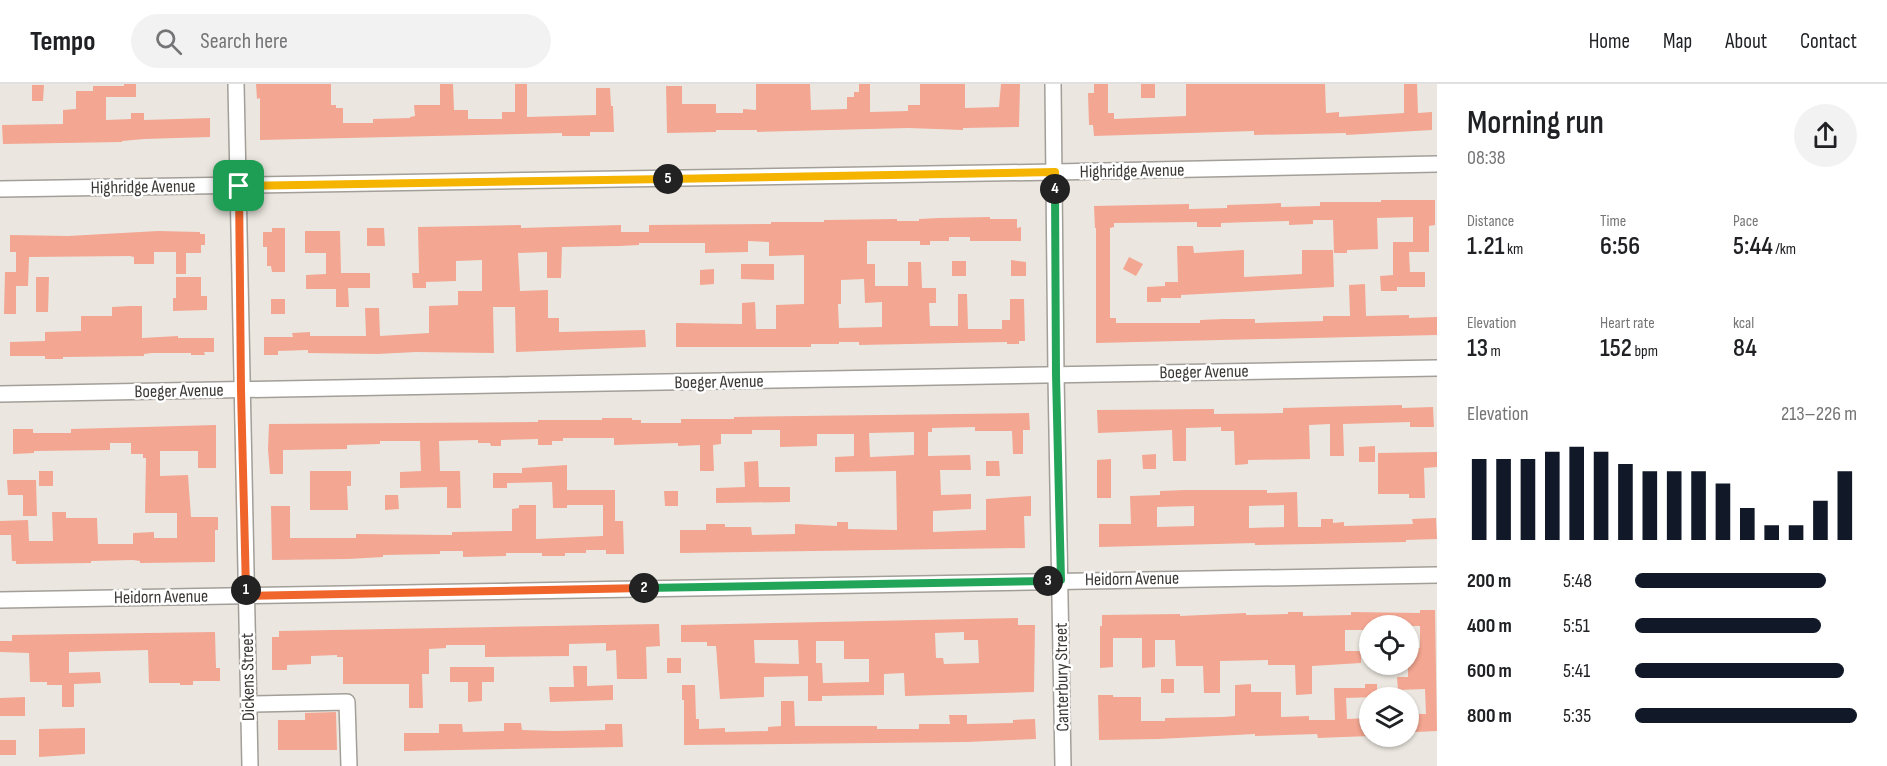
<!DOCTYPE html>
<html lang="en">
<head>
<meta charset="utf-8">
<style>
  :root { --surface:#fff; --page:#f2f2f2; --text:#202124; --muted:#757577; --line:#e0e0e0; --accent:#111827 }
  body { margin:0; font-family:"Sofia Sans Condensed",sans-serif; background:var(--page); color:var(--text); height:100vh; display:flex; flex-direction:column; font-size:22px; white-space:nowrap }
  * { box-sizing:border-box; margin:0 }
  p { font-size:20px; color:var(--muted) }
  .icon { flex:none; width:33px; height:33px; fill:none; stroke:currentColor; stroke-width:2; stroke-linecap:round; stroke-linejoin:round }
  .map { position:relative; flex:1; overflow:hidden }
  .sheet { display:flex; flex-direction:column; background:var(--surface); width:450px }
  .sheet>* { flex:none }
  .tools { position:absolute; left:1359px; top:531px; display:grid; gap:12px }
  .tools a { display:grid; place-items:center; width:60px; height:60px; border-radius:50%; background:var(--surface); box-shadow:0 2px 4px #0004; font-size:30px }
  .pin { position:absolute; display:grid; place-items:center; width:51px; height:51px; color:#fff; margin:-26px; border-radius:12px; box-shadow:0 3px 9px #0006 }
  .km { position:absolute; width:30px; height:30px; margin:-15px; border-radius:50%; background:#222; color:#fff; font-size:16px; line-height:30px; text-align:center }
  .round { display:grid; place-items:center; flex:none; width:63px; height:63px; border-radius:32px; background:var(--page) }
  .headline { display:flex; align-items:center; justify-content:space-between; height:102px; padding:0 30px }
  h1 { font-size:33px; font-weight:600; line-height:45px }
  .stats { display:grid; grid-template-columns:repeat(3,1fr); gap:9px; height:102px; padding:6px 30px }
  .stats div { display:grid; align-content:center }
  .stats b { font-size:26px; font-weight:600 }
  .stats small { font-size:16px; font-weight:400 }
  .stats p { font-size:16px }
  .chart { height:168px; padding:12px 30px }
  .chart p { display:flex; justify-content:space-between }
  .chart svg { width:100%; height:108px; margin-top:6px; stroke:var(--accent); stroke-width:6 }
  ul { padding:0 30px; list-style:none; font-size:20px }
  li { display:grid; grid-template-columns:96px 72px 1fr; align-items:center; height:45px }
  li i { height:15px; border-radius:8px; background:var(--accent) }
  header { display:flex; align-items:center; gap:36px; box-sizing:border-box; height:84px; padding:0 30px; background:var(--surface); border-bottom:2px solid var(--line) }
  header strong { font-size:28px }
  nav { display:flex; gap:33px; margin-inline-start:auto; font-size:21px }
  .search { width:420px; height:54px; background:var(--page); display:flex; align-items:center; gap:15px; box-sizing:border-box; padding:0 21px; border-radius:33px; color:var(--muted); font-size:22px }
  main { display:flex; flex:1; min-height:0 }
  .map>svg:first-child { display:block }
  .building { fill:#f3a691; fill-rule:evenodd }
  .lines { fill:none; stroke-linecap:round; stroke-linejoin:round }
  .minor-casing { stroke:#a29e98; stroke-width:18 }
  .minor { stroke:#fff; stroke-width:15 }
  .split-1-casing { stroke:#fff; stroke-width:12 }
  .split-2-casing { stroke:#fff; stroke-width:12 }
  .split-3-casing { stroke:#fff; stroke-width:12 }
  .split-4-casing { stroke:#fff; stroke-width:12 }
  .split-5-casing { stroke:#fff; stroke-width:12 }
  .split-6-casing { stroke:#fff; stroke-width:12 }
  .split-1 { stroke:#f0652b; stroke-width:8 }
  .split-2 { stroke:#f0652b; stroke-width:8 }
  .split-3 { stroke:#22a559; stroke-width:8 }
  .split-4 { stroke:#22a559; stroke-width:8 }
  .split-5 { stroke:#f5b400; stroke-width:8 }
  .split-6 { stroke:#f5b400; stroke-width:8 }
  .labels { text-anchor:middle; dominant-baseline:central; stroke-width:5; stroke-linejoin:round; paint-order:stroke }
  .street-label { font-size:18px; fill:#3a3836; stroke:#fff }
</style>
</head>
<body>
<header>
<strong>Tempo</strong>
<div class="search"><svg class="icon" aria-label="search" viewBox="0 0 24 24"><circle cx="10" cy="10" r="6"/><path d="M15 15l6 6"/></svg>Search here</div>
<nav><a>Home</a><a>Map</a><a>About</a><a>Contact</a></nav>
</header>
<main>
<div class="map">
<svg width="1437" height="682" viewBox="0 0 1437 682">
  <rect width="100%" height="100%" fill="#ebe7e0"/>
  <g class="building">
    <path d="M124,0H136V13H106V36L131,35V29H144V36L210,34V53L144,55L122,57V58L3,60L2,41L63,40V26L76,25V7H93V2H124Z"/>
    <path d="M256,0H331V21H336V24H343V39H373V35L410,34V33L415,32L414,21H440V0H453L454,26H468V35H502V28H515V0H527V33L596,31V4H610L611,22H613L614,48H590V52H562V49L260,56V14L257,15Z"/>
    <path d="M756,0H810L811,26L847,25V13H854V8H859V0H870V28L908,27V21H920V0H965V24L999,23L1001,0H1020L1019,43L963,44V46L908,44L757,48V46H716V48L667,49L666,2H682V20H716V29H743V25L756,26Z"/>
    <path d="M1094,0H1108V29H1114V35L1186,32V0H1325L1326,29L1339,28V33L1404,29V0H1417L1418,29L1432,28V46L1346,51V49L1254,51V47L1094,52L1093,41H1089L1088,9H1094Z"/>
    <rect x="1141" y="0" width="14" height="14"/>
    <path d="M32,1H44L43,17H32Z"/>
    <path d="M1381,116H1435V141L1429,142V168H1409L1410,188H1425V203H1397V207H1381L1380,192L1393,191V158H1413V133L1377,134L1378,165L1347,166V169H1334L1333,136H1313V140L1289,141V137L1251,138L1221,139V143H1197V138L1114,139V143L1110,144V234H1116V239H1200V236L1224,235H1255V239L1323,237V232H1350L1349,201L1365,200L1366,232L1409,231V234L1437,233V251L1096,259V144H1095L1094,122L1189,120V125L1227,124V121L1257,120L1281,119V123L1320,122V118H1381Z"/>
    <path d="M990,133V135H1017V144L1021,143V157H970V153H949V157H930V161H920V157H867V180H875V202H908V178H921L922,204H936V219H929L930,242H958V210H967L968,245H1002V236H1010V215H1024L1025,257H1019V260H1007V258L859,261V258H839V260H811V263H676V239L742,240V219L755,218L756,245H776V221L804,220V171L769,172V158L748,157V168L705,169V159H639V161L620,162L562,163L561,194H547V168L518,169L520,207L548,206V234H559V248L645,246L646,263L516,268L515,223H493L494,269L416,268L377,270L308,269V266L278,267V271H264V253H293L292,249L310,248V252H366L365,224H379L380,252L429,249V222L458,221V207H482V176L456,177V197L426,198V204H413L412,189H419L418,143L521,141V144L621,141V148H649V141L771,140V138H824V136L897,135V137H919V135L939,134ZM864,195L865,219L882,218V243L839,244L838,220H841V196Z"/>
    <path d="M272,144H285V188H272L271,182H267V163H263V148H272Z"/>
    <path d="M367,144H384L385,162H367Z"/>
    <path d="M158,147L200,148V150H205V161H201V169H186V190H176V168H154V180H134V173L130,172L29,173L28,202H16V230H4L5,188H16V168H10V151L68,152Z"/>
    <path d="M305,147H340L341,189H370V204H348L349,223H336V205H306V191L326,190V169H305Z"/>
    <path d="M1177,162H1193L1194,169L1244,166V193L1302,190V166H1333L1334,203L1181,211V214H1161V218H1147V203L1165,202V198H1178Z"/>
    <path d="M1129,173L1143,180L1136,192L1123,185Z"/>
    <path d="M1011,176L1026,178V192H1011Z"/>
    <rect x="952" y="177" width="14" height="15"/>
    <path d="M741,180H774V196L741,195Z"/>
    <path d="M714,185V200L700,201V186Z"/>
    <path d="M36,193H49L48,228H36Z"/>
    <path d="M176,193H201V212H207V226L173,227V214H176Z"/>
    <rect x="271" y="215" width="14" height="15"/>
    <path d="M130,222H142V254L178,252V254H214V268H204L205,271H191V269H152L144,270V272L63,273V275H45V272H10V258L45,257V248L81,247V232H112V223Z"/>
    <path d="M1402,321V324L1433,323L1434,343H1410V338L1343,340L1344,372H1330V340L1309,341L1310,375L1248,376V380L1235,381L1234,347H1221V343L1186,344V377H1173L1172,346L1098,349L1097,326L1214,325V330L1283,329V324Z"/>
    <path d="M1029,329L1030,346H1023V370H1013L1012,347H975V343L932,344V348H928V372L970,371L971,386H940L941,411L971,410V425L933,427V448L986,446V415L1031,412V432H1024L1025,464L680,469V446H706V440H725V443H751L752,451L795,450V440L837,442V438H848V445L897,446L896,387L835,388V373L854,372V350H817V362L780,363V346H752V350H721V360L713,361L714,387H700V361L678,362V359L614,361V354H563V357H552V361H538V355L501,356V362H491L490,359H478V356L439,357L440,387H460L461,424H447V403L400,404V388L421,387L420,357H380V360L347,361V365L283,366V390H270L268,365L269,340L538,338V336H602V334H632V336H641V339H681V335H734V333ZM914,348V371L870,373L869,349Z"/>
    <path d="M216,341V384H198V367H160V392L188,391L191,433H218V446H215V478L140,479V477L133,476L91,477V479L16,480V477H12L11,451H0V437L28,436L29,457H53L52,428H66V434H97L98,460H133V449L154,448V454H177V429H145L146,374H143V370H131V359H110V366L34,367V369L13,370V345H33V349H71V345Z"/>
    <path d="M1375,362V378H1359V363Z"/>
    <path d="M1437,368V383L1424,384L1425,414H1409V410H1378V369Z"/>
    <path d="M1156,370V385H1143L1142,371Z"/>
    <path d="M1111,375V414H1097V376Z"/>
    <path d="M758,377L759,403H790V418L716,419V404L745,403L744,378Z"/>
    <path d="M986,377H999L1000,392H986Z"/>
    <path d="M567,381V406H615V437H623L624,470H606V466H586V469H565V472H542V469H506V472L463,473V467H440V470L383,471V473L348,475L272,476L271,422H290V454H356V450L452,451V448L512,447V425L519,424V421H536V455L603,452V421H567V424H553L552,398L507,399V404H493V389H522V384Z"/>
    <rect x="39" y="387" width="14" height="15"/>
    <path d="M310,387H351V402H347L348,426H310Z"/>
    <path d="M7,396H36L37,432H23V411H8Z"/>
    <path d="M1185,406H1267V409L1297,408L1298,443H1321V435H1333V439L1344,438V442L1413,440L1412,435L1436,434L1437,455L1406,456V458L1311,460L1255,461V459L1099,463V440H1131L1130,412L1160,411V407ZM1284,421V443L1249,444V422ZM1194,422V442L1157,443V423Z"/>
    <path d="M664,407H678V422H665Z"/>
    <path d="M385,411H398L399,425L385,426Z"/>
    <path d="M1420,526H1435L1437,647L1415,648V630H1426L1425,605L1398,606L1397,593H1408V564H1420V542H1370V546H1345V567H1361V579L1312,582V610L1296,611L1295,581H1268V576L1220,577V609H1204L1203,582H1176L1175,556H1155V583L1142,584V554H1113V583L1100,584V542H1102V531L1180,530V532L1246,529V531L1288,530V528H1303V532L1351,531V528L1420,529Z"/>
    <path d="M1018,534V541H1035L1034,608L905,612L904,589L884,590V611L822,612V617H808V592L764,593V613L720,615L716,562H707V558H681V541ZM964,548V556H978L979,579L944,580L943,574H936L935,549ZM754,556H798L799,580L755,579ZM816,557H844V575H869V598L823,599L822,579H816Z"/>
    <path d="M659,540L660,562L646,563L647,595H617L616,566L606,567V559L569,560V572L485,573V561H446V564L429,565V590H422L423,624H409V600H343V573H337V571L311,572V580L287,581V586H272V553H279V547Z"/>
    <path d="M215,548L216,584H220V597H193V601H180V599H149L148,566L69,568V589L100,588L101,599L74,600V623H62V601H47V598H30L29,569L0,568V557H12V551Z"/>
    <rect x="667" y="574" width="14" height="15"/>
    <path d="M573,582H587V602L613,601V616L550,618L549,603H574Z"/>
    <path d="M450,583H494V598H482V617L468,618V598H450Z"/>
    <rect x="1161" y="595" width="13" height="14"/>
    <path d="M1251,600V608H1281V633L1309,632V636H1335L1334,604H1365V600H1377V613L1346,614L1347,635L1370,634V652L1318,654L1317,650L1255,652V650L1158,655L1099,656L1098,611H1113V613H1141V637H1165V634L1224,633L1235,632V601Z"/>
    <path d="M682,601H695L696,635H699V645L725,644V648L768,647V643L781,642V617H794L795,642H877V645H919V640H950L949,631H967V640L1013,639V636L1035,635L1036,655L967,658L684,661V616H682Z"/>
    <path d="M25,613V632H0V614Z"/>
    <path d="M336,628L337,666H278V636H305V629Z"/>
    <path d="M504,639H521L522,646L555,647L605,646V640H622L623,663L404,667V649H439V640H462L463,648L504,647Z"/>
    <path d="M85,644V670L39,673V645Z"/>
    <rect x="0" y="656" width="16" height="15"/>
  </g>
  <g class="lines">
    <defs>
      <g id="minor">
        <path d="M236,0L250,682"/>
        <path d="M1053,0L1056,291L1063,682"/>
        <path d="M0,105L1055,88L1437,80"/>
        <path d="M0,310L1437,284"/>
        <path d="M0,516L1437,491"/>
        <path d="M249,620L347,618L349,682"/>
      </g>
    </defs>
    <use href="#minor" class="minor-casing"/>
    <use href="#minor" class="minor"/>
  </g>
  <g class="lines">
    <defs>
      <path id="split-1" d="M239,102L241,306L246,506"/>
      <path id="split-2" d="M246,506V512L644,504"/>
      <path id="split-3" d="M644,504L1048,497"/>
      <path id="split-4" d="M1048,497L1061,496L1056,291L1055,105"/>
      <path id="split-5" d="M668,95L1055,88V105"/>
      <path id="split-6" d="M239,102L668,95"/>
    </defs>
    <use href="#split-1" class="split-1-casing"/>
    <use href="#split-2" class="split-2-casing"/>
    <use href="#split-3" class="split-3-casing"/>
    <use href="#split-4" class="split-4-casing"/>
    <use href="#split-5" class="split-5-casing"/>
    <use href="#split-6" class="split-6-casing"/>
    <use href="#split-1" class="split-1"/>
    <use href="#split-2" class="split-2"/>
    <use href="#split-3" class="split-3"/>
    <use href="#split-4" class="split-4"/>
    <use href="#split-5" class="split-5"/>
    <use href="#split-6" class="split-6"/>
  </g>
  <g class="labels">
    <g class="street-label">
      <text transform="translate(1132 87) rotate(-1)">Highridge Avenue</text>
      <text transform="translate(143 103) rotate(-1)">Highridge Avenue</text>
      <text transform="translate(1204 288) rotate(-1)">Boeger Avenue</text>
      <text transform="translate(719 298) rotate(-1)">Boeger Avenue</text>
      <text transform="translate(179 307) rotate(-1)">Boeger Avenue</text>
      <text transform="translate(1132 495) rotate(-1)">Heidorn Avenue</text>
      <text transform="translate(161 513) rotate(-1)">Heidorn Avenue</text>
      <text transform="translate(248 593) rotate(-91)">Dickens Street</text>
      <text transform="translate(1062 593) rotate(-91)">Canterbury Street</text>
    </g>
  </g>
</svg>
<div class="tools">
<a><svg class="icon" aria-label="locate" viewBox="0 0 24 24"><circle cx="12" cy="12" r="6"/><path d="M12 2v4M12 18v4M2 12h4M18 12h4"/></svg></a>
<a><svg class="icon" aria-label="layers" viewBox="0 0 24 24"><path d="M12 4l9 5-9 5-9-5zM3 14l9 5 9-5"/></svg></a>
</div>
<div class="pin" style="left:239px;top:102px;background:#1e9e55"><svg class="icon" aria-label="arrive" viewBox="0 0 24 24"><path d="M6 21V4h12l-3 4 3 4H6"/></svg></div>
<b class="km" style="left:246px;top:506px">1</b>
<b class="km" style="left:644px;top:504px">2</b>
<b class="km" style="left:1048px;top:497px">3</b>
<b class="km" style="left:1055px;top:105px">4</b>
<b class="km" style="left:668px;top:95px">5</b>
</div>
<section class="sheet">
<div class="headline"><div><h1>Morning run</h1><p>08:38</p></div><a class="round"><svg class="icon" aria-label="share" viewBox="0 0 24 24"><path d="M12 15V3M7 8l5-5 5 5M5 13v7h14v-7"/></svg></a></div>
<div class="stats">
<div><p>Distance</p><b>1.21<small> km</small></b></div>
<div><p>Time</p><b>6:56</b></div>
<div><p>Pace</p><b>5:44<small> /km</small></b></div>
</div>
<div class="stats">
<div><p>Elevation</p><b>13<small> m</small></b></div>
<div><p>Heart rate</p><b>152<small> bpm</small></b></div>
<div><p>kcal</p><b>84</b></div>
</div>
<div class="chart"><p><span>Elevation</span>213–226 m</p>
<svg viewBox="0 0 160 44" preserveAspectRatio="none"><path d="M5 44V11M15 44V11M25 44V11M35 44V8M45 44V6M55 44V8M65 44V13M75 44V16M85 44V16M95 44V16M105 44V21M115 44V31M125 44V38M135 44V38M145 44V28M155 44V16"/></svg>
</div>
<ul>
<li><b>200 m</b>5:48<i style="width:86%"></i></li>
<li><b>400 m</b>5:51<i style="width:84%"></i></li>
<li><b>600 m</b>5:41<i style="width:94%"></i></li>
<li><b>800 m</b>5:35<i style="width:100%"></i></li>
</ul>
</section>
</main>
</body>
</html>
